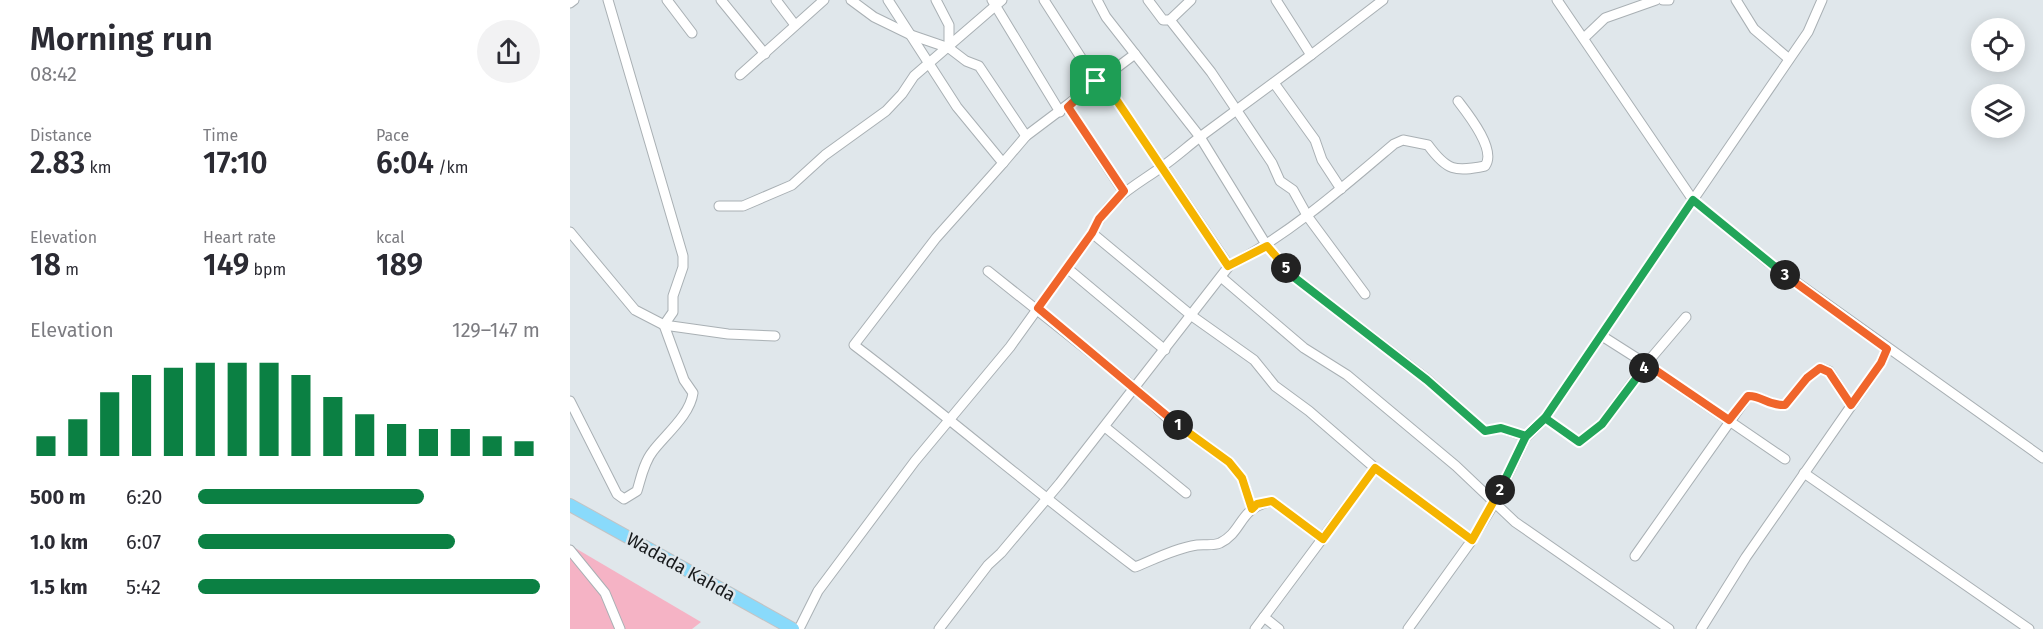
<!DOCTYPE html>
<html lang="en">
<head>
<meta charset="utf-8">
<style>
  :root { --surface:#fff; --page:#f2f2f3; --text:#2b2b33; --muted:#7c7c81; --accent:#0b8043 }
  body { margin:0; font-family:"Fira Sans",sans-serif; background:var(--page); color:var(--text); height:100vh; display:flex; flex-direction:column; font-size:22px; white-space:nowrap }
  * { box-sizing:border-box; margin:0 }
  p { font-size:20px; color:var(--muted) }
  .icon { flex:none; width:33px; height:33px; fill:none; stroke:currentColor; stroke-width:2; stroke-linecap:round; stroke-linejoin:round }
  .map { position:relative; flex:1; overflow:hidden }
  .panel { display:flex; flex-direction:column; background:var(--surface); width:570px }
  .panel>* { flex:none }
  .buttons { position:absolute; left:1401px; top:18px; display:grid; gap:12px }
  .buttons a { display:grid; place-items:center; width:54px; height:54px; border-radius:50%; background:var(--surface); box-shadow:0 3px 15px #0003; font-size:30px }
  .pin { position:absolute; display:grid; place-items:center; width:51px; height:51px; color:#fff; margin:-26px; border-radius:12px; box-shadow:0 3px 9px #0006 }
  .km { position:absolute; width:30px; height:30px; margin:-15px; border-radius:50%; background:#222; color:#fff; font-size:16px; line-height:30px; text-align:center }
  .round { display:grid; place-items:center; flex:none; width:63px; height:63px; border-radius:32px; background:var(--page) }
  .summary { display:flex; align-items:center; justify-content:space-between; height:102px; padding:0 30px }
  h1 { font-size:33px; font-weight:600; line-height:45px }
  .metrics { display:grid; grid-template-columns:repeat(3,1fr); gap:9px; height:102px; padding:6px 30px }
  .metrics div { display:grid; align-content:center }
  .metrics b { font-size:30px; font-weight:600 }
  .metrics small { font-size:16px; font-weight:400 }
  .metrics p { font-size:16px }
  .chart { height:168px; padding:12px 30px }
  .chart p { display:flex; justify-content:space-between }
  .chart svg { width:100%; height:108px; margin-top:6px; stroke:var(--accent); stroke-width:6 }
  ul { padding:0 30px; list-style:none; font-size:20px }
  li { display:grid; grid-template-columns:96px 72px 1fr; align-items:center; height:45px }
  li i { height:15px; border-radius:8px; background:var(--accent) }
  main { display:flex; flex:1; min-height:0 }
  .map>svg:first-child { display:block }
  .green { fill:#f5b3c5 }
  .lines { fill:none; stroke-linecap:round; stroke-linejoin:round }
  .minor-casing { stroke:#a9b0b4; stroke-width:11 }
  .major-casing { stroke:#c3c3c4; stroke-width:14 }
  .minor { stroke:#fff; stroke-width:9 }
  .major { stroke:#89dafb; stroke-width:12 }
  .split-1-casing { stroke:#fff; stroke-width:12 }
  .split-2-casing { stroke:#fff; stroke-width:12 }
  .split-3-casing { stroke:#fff; stroke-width:12 }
  .split-4-casing { stroke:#fff; stroke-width:12 }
  .split-5-casing { stroke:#fff; stroke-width:12 }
  .split-6-casing { stroke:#fff; stroke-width:12 }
  .split-1 { stroke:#f0652b; stroke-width:8 }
  .split-2 { stroke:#f5b400; stroke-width:8 }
  .split-3 { stroke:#22a559; stroke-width:8 }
  .split-4 { stroke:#f0652b; stroke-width:8 }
  .split-5 { stroke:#22a559; stroke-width:8 }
  .split-6 { stroke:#f5b400; stroke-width:8 }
  .labels { text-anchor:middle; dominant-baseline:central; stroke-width:5; stroke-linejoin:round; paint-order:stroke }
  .street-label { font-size:18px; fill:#171a1c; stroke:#e0e7eb }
</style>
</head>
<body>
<main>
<section class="panel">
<div class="summary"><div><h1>Morning run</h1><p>08:42</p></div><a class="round"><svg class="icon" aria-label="share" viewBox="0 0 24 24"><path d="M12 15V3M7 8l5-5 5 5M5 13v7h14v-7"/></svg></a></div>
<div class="metrics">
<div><p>Distance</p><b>2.83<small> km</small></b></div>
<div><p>Time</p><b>17:10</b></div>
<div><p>Pace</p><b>6:04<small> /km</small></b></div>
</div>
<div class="metrics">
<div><p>Elevation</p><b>18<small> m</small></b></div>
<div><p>Heart rate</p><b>149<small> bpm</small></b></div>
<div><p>kcal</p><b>189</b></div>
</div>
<div class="chart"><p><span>Elevation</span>129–147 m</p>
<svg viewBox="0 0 160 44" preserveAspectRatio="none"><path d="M5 44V36M15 44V29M25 44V18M35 44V11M45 44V8M55 44V6M65 44V6M75 44V6M85 44V11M95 44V20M105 44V27M115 44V31M125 44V33M135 44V33M145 44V36M155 44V38"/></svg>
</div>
<ul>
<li><b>500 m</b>6:20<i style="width:66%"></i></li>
<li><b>1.0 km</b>6:07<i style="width:75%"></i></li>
<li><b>1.5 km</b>5:42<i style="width:100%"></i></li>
</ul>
</section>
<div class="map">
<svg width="1473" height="629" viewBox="0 0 1473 629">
  <rect width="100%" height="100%" fill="#e0e7eb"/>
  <path class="green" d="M0,545L131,622L122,629H0Z"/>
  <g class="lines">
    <defs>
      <g id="minor">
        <path d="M97,0L122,33"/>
        <path d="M151,0L195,54"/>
        <path d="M206,0L225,25"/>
        <path d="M281,0L304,17L341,35L379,48L396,61L409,66L456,136"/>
        <path d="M318,0L387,107L433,163L366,238L284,345C379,417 469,495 565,567C585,559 606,548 627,545C634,544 643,546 650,543C674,531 668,508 702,501L753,539"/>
        <path d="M366,0L379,25V48"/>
        <path d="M422,0L490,112"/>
        <path d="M474,0L526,81"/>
        <path d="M578,0L593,20H600L641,72L702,163L710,181L723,190L738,217L795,294"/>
        <path d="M706,0L741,55L630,137L697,246L725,278L857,379L915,431L931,428L956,437L975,418L1123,200L1198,262L1473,458"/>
        <path d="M987,0L1123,200L1238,32L1252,0"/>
        <path d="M1093,0H1099"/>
        <path d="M1166,0L1184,29L1219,59"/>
        <path d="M0,3L4,0"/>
        <path d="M600,20L621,0"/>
        <path d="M1014,38L1035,18L1086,0"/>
        <path d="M741,55L813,0"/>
        <path d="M170,75L254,0"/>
        <path d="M531,77L659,266"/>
        <path d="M704,83L745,140L752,160L771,189"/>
        <path d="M498,107L553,191"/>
        <path d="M433,163L456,136L565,54"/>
        <path d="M149,206H173L222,185L255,155L316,111L332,94L344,76L432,0"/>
        <path d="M0,232L65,310L94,325L158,334L205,336"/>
        <path d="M522,233L622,316L684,360L705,386L739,411L805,468L902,540"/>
        <path d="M497,268L595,350"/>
        <path d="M418,271L565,388L595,416L659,462L672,478L682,509"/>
        <path d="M651,277L734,348L777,375L886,466L945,522L1099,629"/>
        <path d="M1032,336L1076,364L1116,317"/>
        <path d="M0,401L47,494L54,499L67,491C71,478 74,462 83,451C96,434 120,415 123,393L114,380L94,325L103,312V296L113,267V256L38,0"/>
        <path d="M975,418L1009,442L1032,424L1076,364L1215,459"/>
        <path d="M535,427L616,493"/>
        <path d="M1234,473L1459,629"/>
        <path d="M0,550L35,593L50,629"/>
        <path d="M1065,556L1178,396C1191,395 1198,406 1215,405L1237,378L1250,368L1259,371L1281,405"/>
        <path d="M694,617L709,629"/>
        <path d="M229,629L248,591L345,461L440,347L522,233C538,198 564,187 593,166C606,157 618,146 630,137L536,17L527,0"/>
        <path d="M369,629L418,565L431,553L490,483L659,266C721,233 771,189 824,144L833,140L858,145C877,171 885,172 915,166C927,150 898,114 888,101"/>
        <path d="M685,629L805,468"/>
        <path d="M838,629L902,540L925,502L956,437"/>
        <path d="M1131,629L1176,557L1311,363L1317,349"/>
      </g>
      <path id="major" d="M0,505L223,629"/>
    </defs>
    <use href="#minor" class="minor-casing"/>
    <use href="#major" class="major-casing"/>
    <use href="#minor" class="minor"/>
    <use href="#major" class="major"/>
  </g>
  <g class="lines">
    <defs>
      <path id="split-1" d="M526,81L498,107L554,191L529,219L522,233L468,308L608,425"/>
      <path id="split-2" d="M608,425L659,462L672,478L682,509L687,504L702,501L753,539L805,468L902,540L930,490"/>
      <path id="split-3" d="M930,490L956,436L975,418L1123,200L1215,275"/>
      <path id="split-4" d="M1074,368L1076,364L1084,369L1159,420L1178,396C1191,395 1197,406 1215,405L1237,378L1250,368L1259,372L1281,405L1311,363L1317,349L1215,275"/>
      <path id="split-5" d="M716,268L725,278L857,380L915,431L931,428L956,436L975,418L1009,442L1032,424L1074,368"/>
      <path id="split-6" d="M526,81L531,77L658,266L697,246L716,268"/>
    </defs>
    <use href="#split-1" class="split-1-casing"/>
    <use href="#split-2" class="split-2-casing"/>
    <use href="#split-3" class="split-3-casing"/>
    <use href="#split-4" class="split-4-casing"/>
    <use href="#split-5" class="split-5-casing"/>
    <use href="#split-6" class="split-6-casing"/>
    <use href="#split-1" class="split-1"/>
    <use href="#split-2" class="split-2"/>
    <use href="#split-3" class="split-3"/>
    <use href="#split-4" class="split-4"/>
    <use href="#split-5" class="split-5"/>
    <use href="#split-6" class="split-6"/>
  </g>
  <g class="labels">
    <g class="street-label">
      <text transform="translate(111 567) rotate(29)">Wadada Kahda</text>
    </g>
  </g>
</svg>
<div class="buttons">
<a><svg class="icon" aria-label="locate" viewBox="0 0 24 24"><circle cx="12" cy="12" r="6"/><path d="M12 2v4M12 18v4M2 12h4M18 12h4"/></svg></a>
<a><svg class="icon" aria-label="layers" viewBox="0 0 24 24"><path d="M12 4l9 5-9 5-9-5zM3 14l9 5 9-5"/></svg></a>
</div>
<div class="pin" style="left:526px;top:81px;background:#1e9e55"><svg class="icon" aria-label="arrive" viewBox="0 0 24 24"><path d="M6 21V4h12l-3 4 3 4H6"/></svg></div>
<b class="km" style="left:608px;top:425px">1</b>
<b class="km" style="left:930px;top:490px">2</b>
<b class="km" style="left:1215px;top:275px">3</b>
<b class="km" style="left:1074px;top:368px">4</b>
<b class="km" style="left:716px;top:268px">5</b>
</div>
</main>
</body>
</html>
